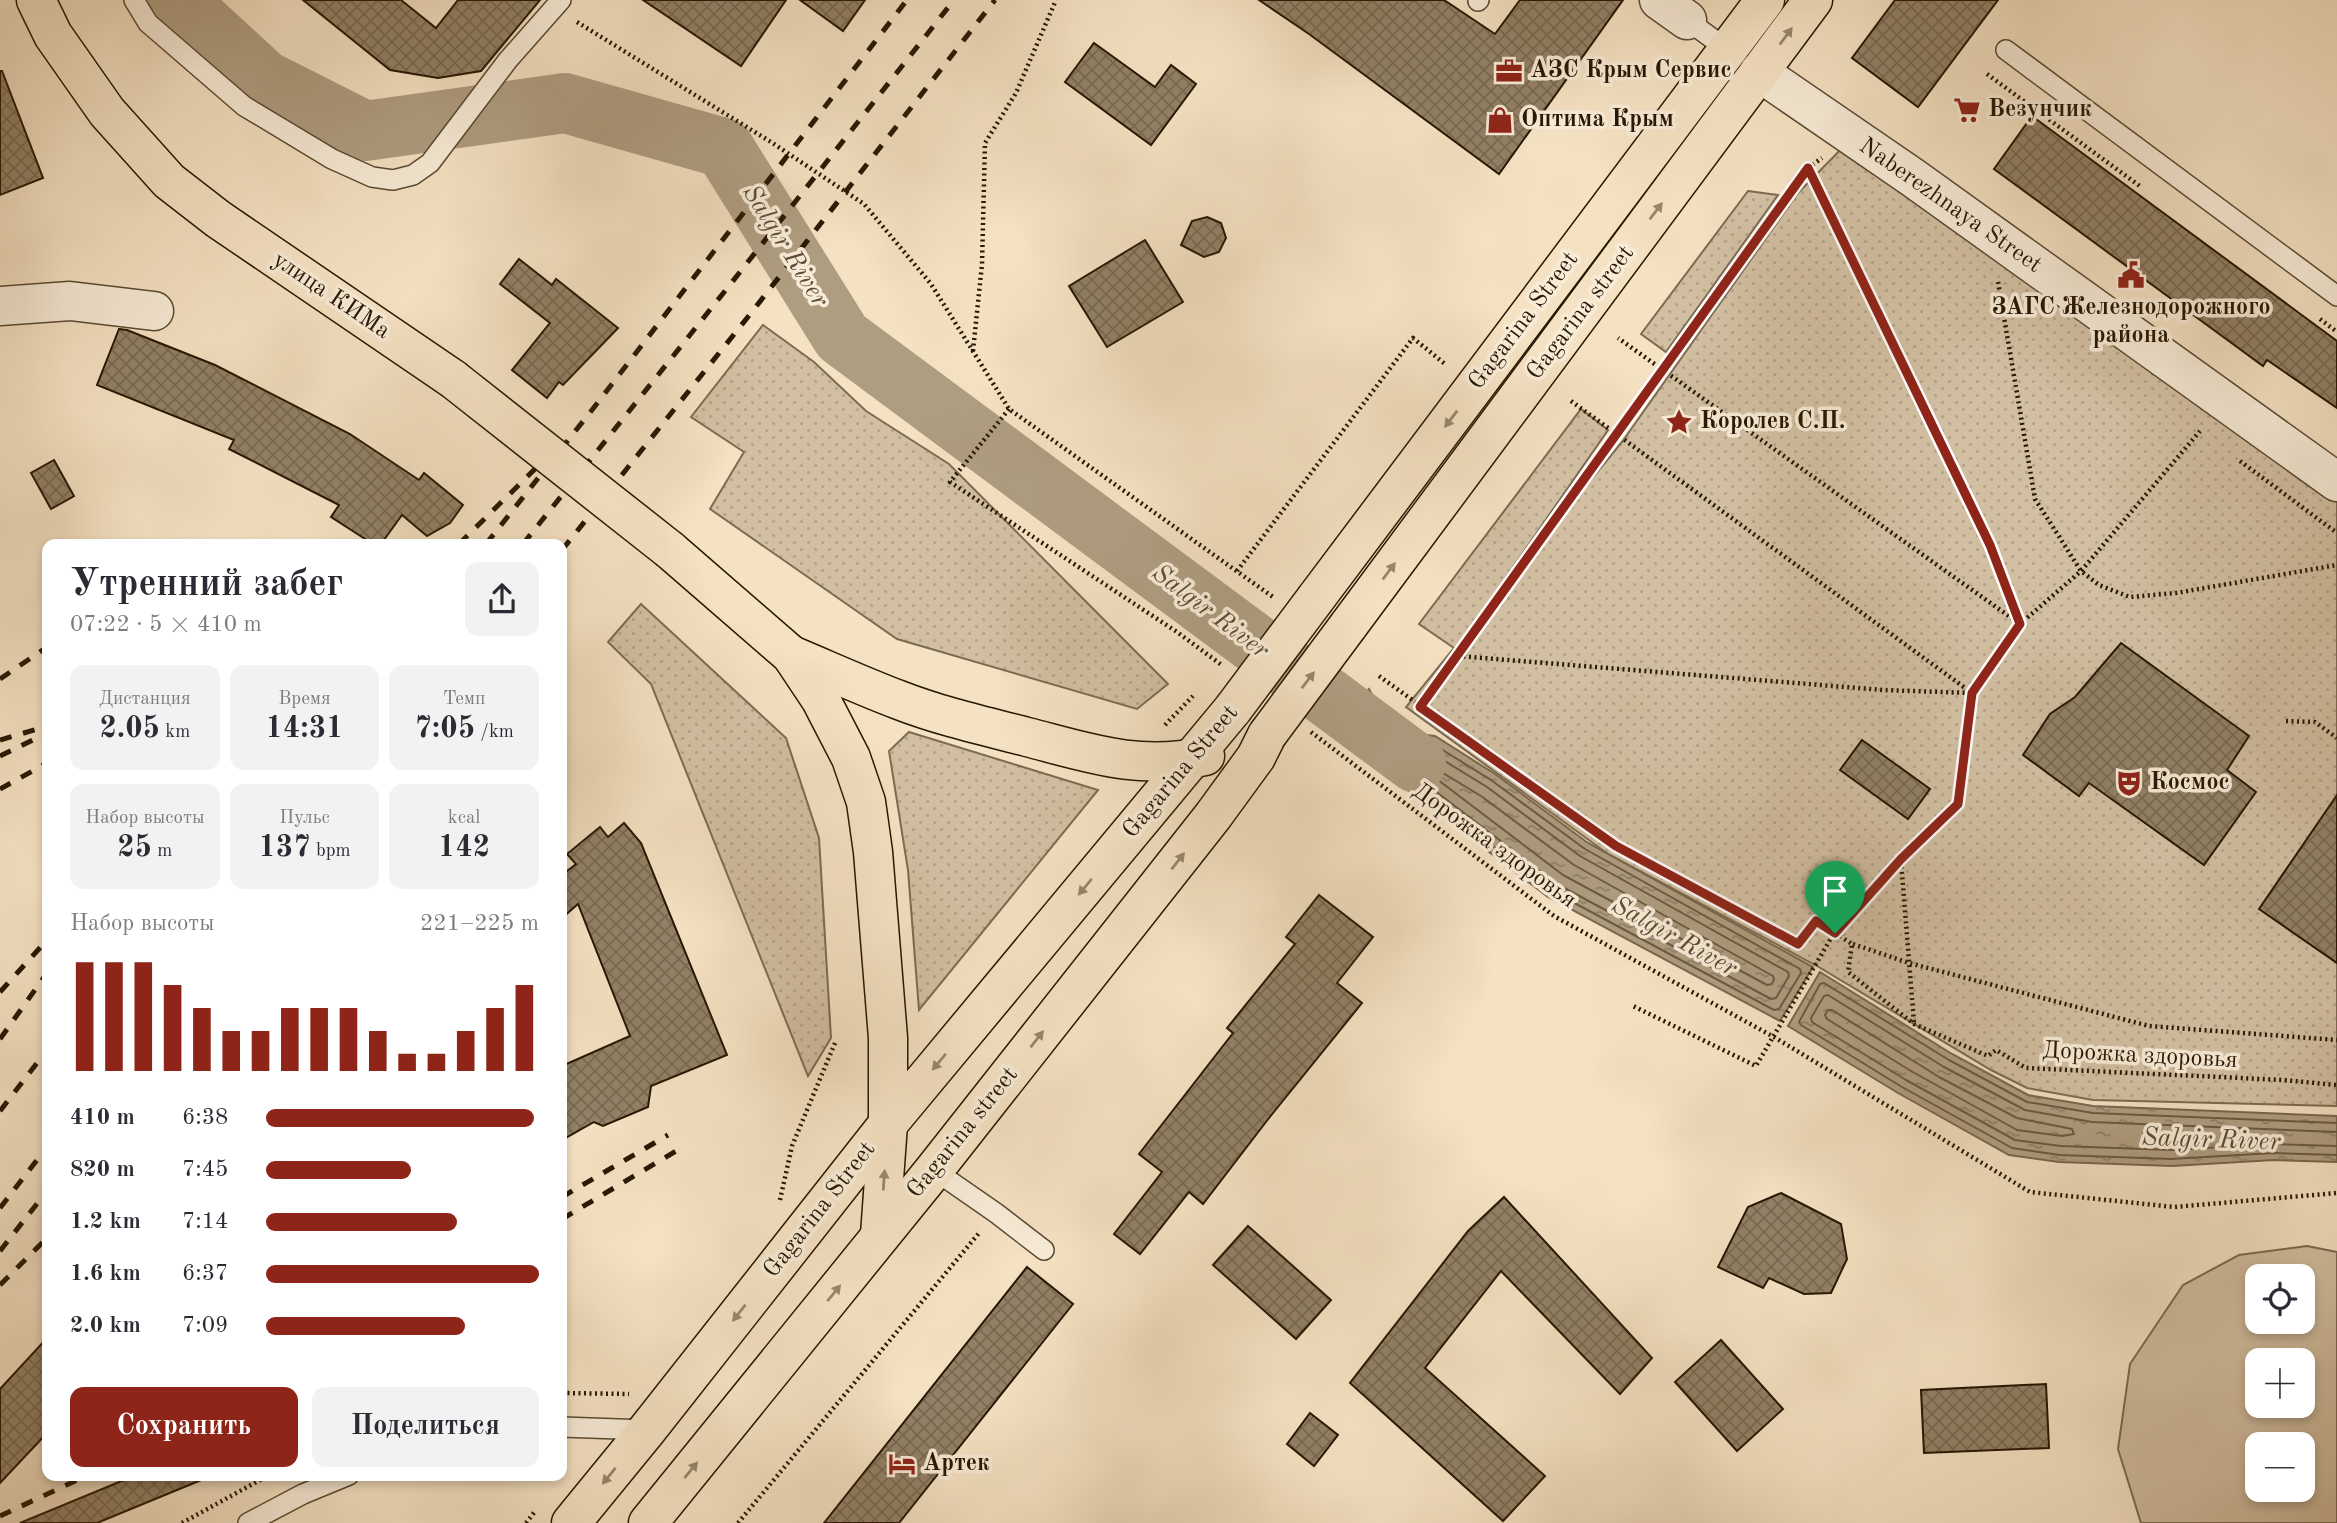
<!DOCTYPE html>
<html lang="ru">
<head>
<meta charset="utf-8">
<style>
  :root { --surface:#fff; --page:#f2f2f3; --text:#2b2b33; --muted:#7c7c81; --accent:#8f2418 }
  body { margin:0; font-family:"Old Standard TT",serif; background:var(--page); color:var(--text); height:100vh; display:flex; flex-direction:column; font-size:26px; white-space:nowrap }
  * { box-sizing:border-box; margin:0 }
  p { font-size:23px; color:var(--muted) }
  .icon { flex:none; width:38px; height:38px; fill:none; stroke:currentColor; stroke-width:2; stroke-linecap:round; stroke-linejoin:round }
  .map { position:relative; flex:1; overflow:hidden }
  .details { position:absolute; left:42px; top:539px; width:525px; height:942px; display:flex; flex-direction:column; background:var(--surface); border-radius:14px; box-shadow:0 4px 10px #0003 }
  .details>* { flex:none }
  .buttons { position:absolute; left:2245px; top:1264px; display:grid; gap:14px }
  .buttons a { display:grid; place-items:center; width:70px; height:70px; border-radius:14px; background:var(--surface); box-shadow:0 4px 10px #0003; font-size:35px }
  .pin { position:absolute; display:grid; place-items:center; width:60px; height:60px; color:#fff; margin:-72px -30px; border-radius:50% 50% 50% 0; rotate:-45deg; box-shadow:0 0 7px #0007 }
  .pin .icon { rotate:45deg }
  .round { display:grid; place-items:center; flex:none; width:74px; height:74px; border-radius:14px; background:var(--page) }
  .summary { display:flex; align-items:center; justify-content:space-between; height:119px; padding:0 28px }
  h1 { font-size:38px; font-weight:700; line-height:52px }
  .metrics { display:grid; grid-template-columns:repeat(3,1fr); gap:10px; height:119px; padding:7px 28px }
  .metrics div { display:grid; align-content:center; border-radius:14px; background:var(--page); text-align:center }
  .metrics b { font-size:30px; font-weight:700 }
  .metrics small { font-size:19px; font-weight:400 }
  .metrics p { font-size:19px }
  .chart { height:196px; padding:14px 28px }
  .chart p { display:flex; justify-content:space-between }
  .chart svg { width:100%; height:126px; margin-top:7px; stroke:var(--accent); stroke-width:6 }
  .button { display:flex; gap:14px; margin-top:auto; padding:14px 28px }
  .button a { flex:1; height:80px; border-radius:14px; background:var(--accent); color:#fff; font-size:28px; font-weight:700; line-height:80px; text-align:center }
  .button a+a { background:var(--page); color:var(--text) }
  ul { padding:0 28px; list-style:none; font-size:23px }
  li { display:grid; grid-template-columns:112px 84px 1fr; align-items:center; height:52px }
  li i { height:18px; border-radius:9px; background:var(--accent) }
  .map>svg:first-child { display:block }
  .green { fill:url(#green-dots); stroke:#7c6b52; stroke-width:2 }
  .pitch { fill:#d2bfa2; stroke:#7c6b52; stroke-width:2; fill-rule:evenodd }
  .water { fill:url(#water-ripples); stroke:#79674e; stroke-width:2 }
  .lines { fill:none; stroke-linecap:round; stroke-linejoin:round }
  .shore { stroke:#6b5a42; stroke-width:2 }
  .river { stroke:#af9d81; stroke-width:60 }
  .building { fill:url(#building-cross-hatch); stroke:#271702; stroke-width:2 }
  .lane-casing { stroke:#5a4a32; stroke-width:22 }
  .street-casing { stroke:#5a4a32; stroke-width:41 }
  .primary-casing { stroke:#271702; stroke-width:41 }
  .path { stroke:#271702; stroke-width:4.5; stroke-dasharray:2 3.5; stroke-linecap:butt }
  .lane { stroke:#f8ecd8; stroke-width:19 }
  .street { stroke:#f8ecd8; stroke-width:38 }
  .primary { stroke:#f5e2c3; stroke-width:38 }
  .rail { stroke:#271702; stroke-width:5; stroke-dasharray:12 12; stroke-linecap:butt }
  .primary-bridge-casing { stroke:#271702; stroke-width:41; stroke-linecap:butt }
  .primary-bridge { stroke:#f5e2c3; stroke-width:38 }
  .oneway { fill:#98876c }
  .route-casing { stroke:#fff; stroke-width:14 }
  .route { stroke:#8f2418; stroke-width:9 }
  .labels { text-anchor:middle; dominant-baseline:central; stroke-width:7; stroke-linejoin:round; paint-order:stroke }
  .poi-label { font-size:24px; font-weight:bold; fill:#271702; stroke:#f8ecd8; text-anchor:start }
  .street-label { font-size:24px; fill:#271702; stroke:#f8ecd8 }
  .water-label { font-size:26px; font-style:italic; fill:#5d4d35; stroke:#f8ecd8 }
</style>
</head>
<body>
<div class="map">
<svg width="2337" height="1523" viewBox="0 0 2337 1523">
  <defs>
    <pattern id="green-dots" width="8" height="8" patternUnits="userSpaceOnUse" patternTransform="scale(1.75)"><rect width="8" height="8" fill="#d2bfa2"/><path d="M2 2h.1M6 6h.1" fill="none" stroke="#b4a38a" stroke-width="1.8" stroke-linecap="round"/></pattern>
    <pattern id="water-ripples" width="26" height="14" patternUnits="userSpaceOnUse" patternTransform="scale(1.75)"><rect width="26" height="14" fill="#af9d81"/><path d="M2 4q2-2 4 0t4 0M15 11q2-2 4 0t4 0" fill="none" stroke="#8e7f67"/></pattern>
    <pattern id="building-cross-hatch" width="8" height="8" patternUnits="userSpaceOnUse" patternTransform="scale(1.75)"><rect width="8" height="8" fill="#928166"/><path d="M0 0l8 8M0 8l8-8" fill="none" stroke="#776952"/></pattern>
  </defs>
  <rect width="100%" height="100%" fill="#f5e2c3"/>
  <filter id="stains"><feTurbulence type="fractalNoise" baseFrequency=".00286" numOctaves="4"/><feColorMatrix values="0 0 0 0 .2 0 0 0 0 .09 0 0 0 0 .02 0 0 0 .5 -.17"/></filter>
  <radialGradient id="worn" r=".72"><stop offset=".6" stop-color="#630" stop-opacity="0"/><stop offset="1" stop-color="#630" stop-opacity=".3"/></radialGradient>
  <g class="green">
    <path d="M1851,139L2337,499V1106L2093,1100L2027,1088L1991,1070L1817,966L1608,854L1406,707L1454,648L1419,624L1581,409L1608,430L1477,619L1622,442L1798,193Z"/>
    <path d="M1748,191L1778,195L1666,352L1641,334Z"/>
    <path d="M763,325L814,362L866,411L949,464L1168,684L1137,709L897,639L710,509L744,452L691,417Z"/>
    <path d="M641,604L786,738L819,838L831,1038L808,1076L651,684L608,642Z"/>
    <path d="M909,732L1098,790L919,1010L908,870L889,751Z"/>
  </g>
  <path class="pitch" d="M2307,1246L2337,1252V1523H2141L2118,1449L2130,1364L2183,1285L2239,1255ZM2258,1276H2303V1321H2258ZM2258,1360H2303V1405H2258ZM2258,1444H2303V1489H2258Z"/>
  <g class="water">
    <path d="M1369,689L1385,718L1399,732L1435,736L1495,774L1588,843L1813,967L1780,1021L1548,897L1335,734Z"/>
    <path d="M1820,972L1952,1054L2028,1095L2093,1106L2337,1116V1162L2274,1160L2172,1166L2059,1162L2009,1155L1898,1093L1788,1026Z"/>
  </g>
  <g class="lines">
    <g class="shore">
      <path d="M1369,705L1380,723L1396,738L1433,744L1491,780L1585,849L1800,969L1801,973L1779,1009L1774,1010L1552,891L1347,735V730L1365,706Z"/>
      <path d="M1368,721L1391,745L1430,752L1487,787L1580,856L1788,972L1789,976L1776,998L1771,999L1557,884L1359,733V728L1364,721Z"/>
      <path d="M1423,761L1481,796L1574,865L1773,976L1774,979L1772,984L1767,985L1563,875L1421,767L1420,763Z"/>
      <path d="M1828,1010H1832L1939,1077L2017,1118L2072,1129L2074,1134L2062,1136L2017,1130L1911,1071L1827,1019L1825,1015Z"/>
      <path d="M2337,1123L2093,1113L2027,1102L1949,1060L1824,983L1820,984L1799,1022L1801,1025L1902,1087L2012,1148L2060,1155L2171,1159L2274,1153L2337,1155"/>
      <path d="M2337,1132L2092,1122L2025,1110L1944,1067L1828,995L1824,996L1811,1018L1812,1022L1906,1080L2015,1140L2061,1146L2171,1150L2274,1144L2337,1146"/>
    </g>
    <path class="river" d="M177,0L264,80L365,131L565,103L724,148L842,337L1416,763"/>
  </g>
  <g class="building">
    <path d="M303,0H401L436,28L458,0H540L481,71L438,78L390,70Z"/>
    <path d="M643,0H786L741,66Z"/>
    <path d="M800,0H865L843,31Z"/>
    <path d="M1259,0H1444L1495,34L1520,0H1623L1499,174L1309,34Z"/>
    <path d="M1895,0H1998L1918,107L1852,58Z"/>
    <path d="M1094,43L1155,87L1171,65L1196,84L1151,145L1065,82Z"/>
    <path d="M0,71H2L43,178L0,195Z"/>
    <path d="M2032,116L2337,341V408L2267,360L2263,366L1994,169Z"/>
    <path d="M1207,217L1221,223L1226,238L1219,252L1204,257L1181,245L1192,221Z"/>
    <path d="M1145,240L1183,302L1107,347L1069,286Z"/>
    <path d="M519,259L552,285L556,279L618,328L563,385L559,382L547,398L512,370L550,323L500,284Z"/>
    <path d="M119,329L127,330L215,365L350,434L419,480L424,473L463,505L450,523L427,536L402,515L381,544H373L331,517L339,505L229,449L234,440L97,385Z"/>
    <path d="M54,460L74,496L51,509L31,473Z"/>
    <path d="M2121,643L2249,736L2227,770L2256,792L2204,865L2089,783L2079,796L2023,755L2050,714L2075,697Z"/>
    <path d="M1862,740L1930,789L1908,819L1840,770Z"/>
    <path d="M2337,795V963L2259,909Z"/>
    <path d="M624,823L641,843L727,1055L651,1086L648,1107L603,1126L594,1122L562,1140V1066L630,1036L578,904L562,918V875L576,864L567,854L600,827L608,837Z"/>
    <path d="M1319,895L1373,937L1337,983L1362,1003L1269,1118L1203,1204L1189,1192L1140,1254L1114,1234L1162,1172L1139,1154L1233,1033L1227,1028L1295,944L1286,937Z"/>
    <path d="M1781,1193L1841,1224L1847,1259L1831,1293L1804,1294L1769,1278L1763,1288L1718,1267L1748,1207Z"/>
    <path d="M1504,1197L1652,1358L1620,1394L1501,1271L1425,1368L1545,1476L1503,1521L1350,1383L1468,1231Z"/>
    <path d="M1248,1226L1331,1300L1296,1339L1213,1265Z"/>
    <path d="M1027,1267L1073,1304L899,1523H824Z"/>
    <path d="M47,1338V1433L0,1483V1389Z"/>
    <path d="M1721,1340L1783,1409L1737,1451L1675,1382Z"/>
    <path d="M2046,1384L2049,1448L1924,1453L1921,1390Z"/>
    <path d="M1310,1413L1338,1435L1314,1466L1287,1444Z"/>
    <path d="M136,1475L211,1476L97,1523H20Z"/>
  </g>
  <g class="lines">
    <defs>
      <g id="lane">
        <path d="M134,0L148,23L244,106L332,159L372,177L393,180L413,175L430,163L508,60L561,0"/>
        <path d="M1478,1L1479,0"/>
        <path d="M1687,20L1728,50"/>
        <path d="M2006,50L2337,296"/>
        <path d="M934,1170L996,1213L1044,1250"/>
        <path d="M562,1427L647,1430"/>
        <path d="M248,1523L303,1494L349,1475"/>
      </g>
      <g id="street">
        <path d="M1659,0L1687,20"/>
        <path d="M1759,72L1912,177L2337,482"/>
        <path d="M0,306L70,301L154,311"/>
      </g>
      <g id="primary">
        <path d="M36,0L53,35L107,112L169,181L218,219L453,379"/>
        <path d="M670,550L791,655L821,700L851,758L866,802L873,852L888,1038V1124L880,1235"/>
        <path d="M1316,598L1765,0"/>
        <path d="M1348,626L1813,0"/>
        <path d="M791,655C827,670 862,686 899,700C940,716 984,726 1027,737C1089,753 1139,771 1205,756"/>
        <path d="M571,1523L647,1430L888,1124L1233,709"/>
        <path d="M648,1523L934,1170L1213,816L1256,757L1267,735"/>
      </g>
    </defs>
    <use href="#lane" class="lane-casing"/>
    <use href="#street" class="street-casing"/>
    <use href="#primary" class="primary-casing"/>
    <g class="path">
      <path d="M577,22L771,142L864,204L931,284L1009,409L1273,597"/>
      <path d="M1987,74L2141,187"/>
      <path d="M1808,168L1822,158"/>
      <path d="M1998,282L2035,499L2081,571L2099,585L2130,597L2176,593L2337,565"/>
      <path d="M2320,319L2337,332"/>
      <path d="M973,351L982,264L985,143L1016,93L1056,0"/>
      <path d="M1571,401L1972,693L2020,624L1618,338"/>
      <path d="M1009,409L950,482L1177,632L1223,666"/>
      <path d="M2240,461L2337,533"/>
      <path d="M1237,571L1413,338L1445,364"/>
      <path d="M1458,656L1883,690L1972,693L1958,804L1901,859L1834,933L1756,1066L1631,1005"/>
      <path d="M1379,676L1616,846L1798,944L1817,921L1852,944L1848,972L1914,1024L1988,1056L1996,1050L2026,1068L2283,1080L2337,1085"/>
      <path d="M1420,707L1808,168L1990,545L2020,624L2081,571L2200,431"/>
      <path d="M2286,721L2315,722L2337,738"/>
      <path d="M1165,725L1193,696"/>
      <path d="M1311,732L1554,916L1774,1037L2030,1192L2174,1207L2337,1193"/>
      <path d="M1901,861L1914,1023"/>
      <path d="M1853,944L1909,963L2149,1026L2337,1040"/>
      <path d="M780,1200L792,1146L835,1043"/>
      <path d="M562,1393L629,1394"/>
      <path d="M182,1523L269,1475"/>
      <path d="M526,1523L536,1510"/>
      <path d="M738,1523L979,1233"/>
    </g>
    <use href="#lane" class="lane"/>
    <use href="#street" class="street"/>
    <use href="#primary" class="primary"/>
    <g class="rail">
      <path d="M459,544L539,465"/>
      <path d="M486,544L592,410L907,0"/>
      <path d="M523,544L725,291L954,0"/>
      <path d="M562,550L751,313L995,0"/>
      <path d="M0,679L47,647"/>
      <path d="M0,740L41,728"/>
      <path d="M0,756L47,733"/>
      <path d="M0,789L47,763"/>
      <path d="M0,992L47,940"/>
      <path d="M0,1039L47,973"/>
      <path d="M0,1111L47,1050"/>
      <path d="M562,1197L668,1135"/>
      <path d="M0,1208L47,1147"/>
      <path d="M562,1219L676,1151"/>
      <path d="M0,1251L47,1191"/>
      <path d="M0,1285L47,1238"/>
      <path d="M0,1516L88,1475"/>
    </g>
    <defs>
      <g id="primary-bridge">
        <path d="M453,379L670,550"/>
        <path d="M1233,709L1316,598"/>
        <path d="M1267,735L1348,626"/>
      </g>
    </defs>
    <use href="#primary-bridge" class="primary-bridge-casing"/>
    <use href="#primary-bridge" class="primary-bridge"/>
  </g>
  <defs><path id="oneway-solid" d="M-6-.8H1V-3.2L6.5 0L1 3.2V.8H-6Z" transform="scale(1.75)"/></defs>
  <g class="oneway">
    <use href="#oneway-solid" transform="translate(1786 36) rotate(-54)"/>
    <use href="#oneway-solid" transform="translate(1656 211) rotate(-53)"/>
    <use href="#oneway-solid" transform="translate(1451 419) rotate(127)"/>
    <use href="#oneway-solid" transform="translate(1389 571) rotate(-53)"/>
    <use href="#oneway-solid" transform="translate(1308 680) rotate(-53)"/>
    <use href="#oneway-solid" transform="translate(1178 861) rotate(-52)"/>
    <use href="#oneway-solid" transform="translate(1085 887) rotate(130)"/>
    <use href="#oneway-solid" transform="translate(1037 1039) rotate(-52)"/>
    <use href="#oneway-solid" transform="translate(939 1062) rotate(130)"/>
    <use href="#oneway-solid" transform="translate(884 1180) rotate(-86)"/>
    <use href="#oneway-solid" transform="translate(834 1293) rotate(-51)"/>
    <use href="#oneway-solid" transform="translate(739 1313) rotate(128)"/>
    <use href="#oneway-solid" transform="translate(691 1470) rotate(-51)"/>
    <use href="#oneway-solid" transform="translate(609 1476) rotate(129)"/>
  </g>
  <g class="lines">
    <defs>
      <path id="route" d="M1808,168L1990,545L2020,624L1972,693L1958,804L1901,859L1835,933L1816,921L1798,944L1616,846L1420,707Z"/>
    </defs>
    <use href="#route" class="route-casing"/>
    <use href="#route" class="route"/>
  </g>
  <defs>
    <symbol id="office-bare" viewBox="-9 -9 18 18"><path d="M-6-3h4V-5.5h4V-3h4V5H-6ZM-1-4.5V-3h2v-1.5ZM-6 0V1H6V0Z" fill="#8f2418" stroke="#f8ecd8" stroke-width="2.5" paint-order="stroke"/></symbol>
    <symbol id="supermarket-bare" viewBox="-9 -9 18 18"><path d="M-6-5.5h2.5l.6 2H6L4.5 2H-2.5L-4.4-4H-6ZM-1.5 3.2a1.3 1.3 0 1 0 .1 0ZM3 3.2a1.3 1.3 0 1 0 .1 0Z" fill="#8f2418" stroke="#f8ecd8" stroke-width="2.5" paint-order="stroke"/></symbol>
    <symbol id="shop-bare" viewBox="-9 -9 18 18"><path d="M-5-2.5h2.3a2.7 3.5 0 0 1 5.4 0H5L5.5 6h-11ZM-1.5-2.5h3a1.5 2.3 0 0 0-3 0Z" fill="#8f2418" stroke="#f8ecd8" stroke-width="2.5" paint-order="stroke"/></symbol>
    <symbol id="civic-bare" viewBox="-9 -9 18 18"><path d="M-.6-6.5H3V-4.5H.6V-3L4-1V1h2V6H-6V1h2V-1L-.6-3ZM-1.2 2.5V6h2.4V2.5Z" fill="#8f2418" stroke="#f8ecd8" stroke-width="2.5" paint-order="stroke"/></symbol>
    <symbol id="sight-bare" viewBox="-9 -9 18 18"><path d="M0-6L1.8-2.2L6-1.7L2.9 1.2L3.7 5.4L0 3.3L-3.7 5.4L-2.9 1.2L-6-1.7L-1.8-2.2Z" fill="#8f2418" stroke="#f8ecd8" stroke-width="2.5" paint-order="stroke"/></symbol>
    <symbol id="theatre-bare" viewBox="-9 -9 18 18"><path d="M-5-5.5Q0-4 5-5.5V0Q5 5 0 6Q-5 5-5 0ZM-3.3-2.5H-1v1.5H-3.3ZM1-2.5H3.3v1.5H1ZM-2.8 1Q0 5.5 2.8 1Z" fill="#8f2418" stroke="#f8ecd8" stroke-width="2.5" paint-order="stroke"/></symbol>
    <symbol id="hotel-bare" viewBox="-9 -9 18 18"><path d="M-6-4.5h1.5V1H6V5H4.5V3h-9V5H-6ZM-4 0a1.8 1.8 0 1 1 3.6 0ZM.5 0V-2.5h3Q6-2.5 6 0Z" fill="#8f2418" stroke="#f8ecd8" stroke-width="2.5" paint-order="stroke"/></symbol>
  </defs>
  <g fill-rule="evenodd">
    <use href="#office-bare" x="1490" y="52" width="38" height="38"/>
    <use href="#supermarket-bare" x="1948" y="91" width="38" height="38"/>
    <use href="#shop-bare" x="1481" y="101" width="38" height="38"/>
    <use href="#civic-bare" x="2112" y="256" width="38" height="38"/>
    <use href="#sight-bare" x="1660" y="403" width="38" height="38"/>
    <use href="#theatre-bare" x="2110" y="764" width="38" height="38"/>
    <use href="#hotel-bare" x="883" y="1445" width="38" height="38"/>
  </g>
  <g class="labels">
    <g class="poi-label">
      <text x="1530" y="71">АЗС Крым Сервис</text>
      <text x="1988" y="110">Везунчик</text>
      <text x="1521" y="120">Оптима Крым</text>
      <text x="2131" y="308" text-anchor="middle">ЗАГС Железнодорожного<tspan x="2131" dy="28">района</tspan></text>
      <text x="1700" y="422">Королев С.П.</text>
      <text x="2150" y="783">Космос</text>
      <text x="923" y="1464">Артек</text>
    </g>
    <g class="street-label">
      <text transform="translate(1950 206) rotate(35)">Naberezhnaya Street</text>
      <text transform="translate(331 296) rotate(34)">улица КИМа</text>
      <text transform="translate(1581 313) rotate(-53)">Gagarina street</text>
      <text transform="translate(1524 321) rotate(-53)">Gagarina Street</text>
      <text transform="translate(1181 772) rotate(-50)">Gagarina Street</text>
      <text transform="translate(1494 846) rotate(36)">Дорожка здоровья</text>
      <text transform="translate(2140 1056) rotate(3)">Дорожка здоровья</text>
      <text transform="translate(963 1133) rotate(-51)">Gagarina street</text>
      <text transform="translate(820 1210) rotate(-52)">Gagarina Street</text>
    </g>
    <g class="water-label">
      <text transform="translate(785 246) rotate(58)">Salgir River</text>
      <text transform="translate(1210 612) rotate(37)">Salgir River</text>
      <text transform="translate(1674 937) rotate(29)">Salgir River</text>
      <text transform="translate(2211 1140) rotate(2)">Salgir River</text>
    </g>
  </g>
  <rect width="100%" height="100%" filter="url(#stains)"/>
  <rect width="100%" height="100%" fill="url(#worn)"/>
</svg>
<div class="buttons">
<a><svg class="icon" aria-label="locate" viewBox="0 0 24 24"><circle cx="12" cy="12" r="6"/><path d="M12 2v4M12 18v4M2 12h4M18 12h4"/></svg></a>
<a>+</a>
<a>−</a>
</div>
<div class="pin" style="left:1835px;top:933px;background:#1e9e55"><svg class="icon" aria-label="arrive" viewBox="0 0 24 24"><path d="M6 21V4h12l-3 4 3 4H6"/></svg></div>
<section class="details">
<div class="summary"><div><h1>Утренний забег</h1><p>07:22 · 5 × 410 m</p></div><a class="round"><svg class="icon" aria-label="share" viewBox="0 0 24 24"><path d="M12 15V3M7 8l5-5 5 5M5 13v7h14v-7"/></svg></a></div>
<div class="metrics">
<div><p>Дистанция</p><b>2.05<small> km</small></b></div>
<div><p>Время</p><b>14:31</b></div>
<div><p>Темп</p><b>7:05<small> /km</small></b></div>
</div>
<div class="metrics">
<div><p>Набор высоты</p><b>25<small> m</small></b></div>
<div><p>Пульс</p><b>137<small> bpm</small></b></div>
<div><p>kcal</p><b>142</b></div>
</div>
<div class="chart"><p><span>Набор высоты</span>221–225 m</p>
<svg viewBox="0 0 160 44" preserveAspectRatio="none"><path d="M5 44V6M15 44V6M25 44V6M35 44V14M45 44V22M55 44V30M65 44V30M75 44V22M85 44V22M95 44V22M105 44V30M115 44V38M125 44V38M135 44V30M145 44V22M155 44V14"/></svg>
</div>
<ul>
<li><b>410 m</b>6:38<i style="width:98%"></i></li>
<li><b>820 m</b>7:45<i style="width:53%"></i></li>
<li><b>1.2 km</b>7:14<i style="width:70%"></i></li>
<li><b>1.6 km</b>6:37<i style="width:100%"></i></li>
<li><b>2.0 km</b>7:09<i style="width:73%"></i></li>
</ul>
<div class="button"><a>Сохранить</a><a>Поделиться</a></div>
</section>
</div>
</body>
</html>
